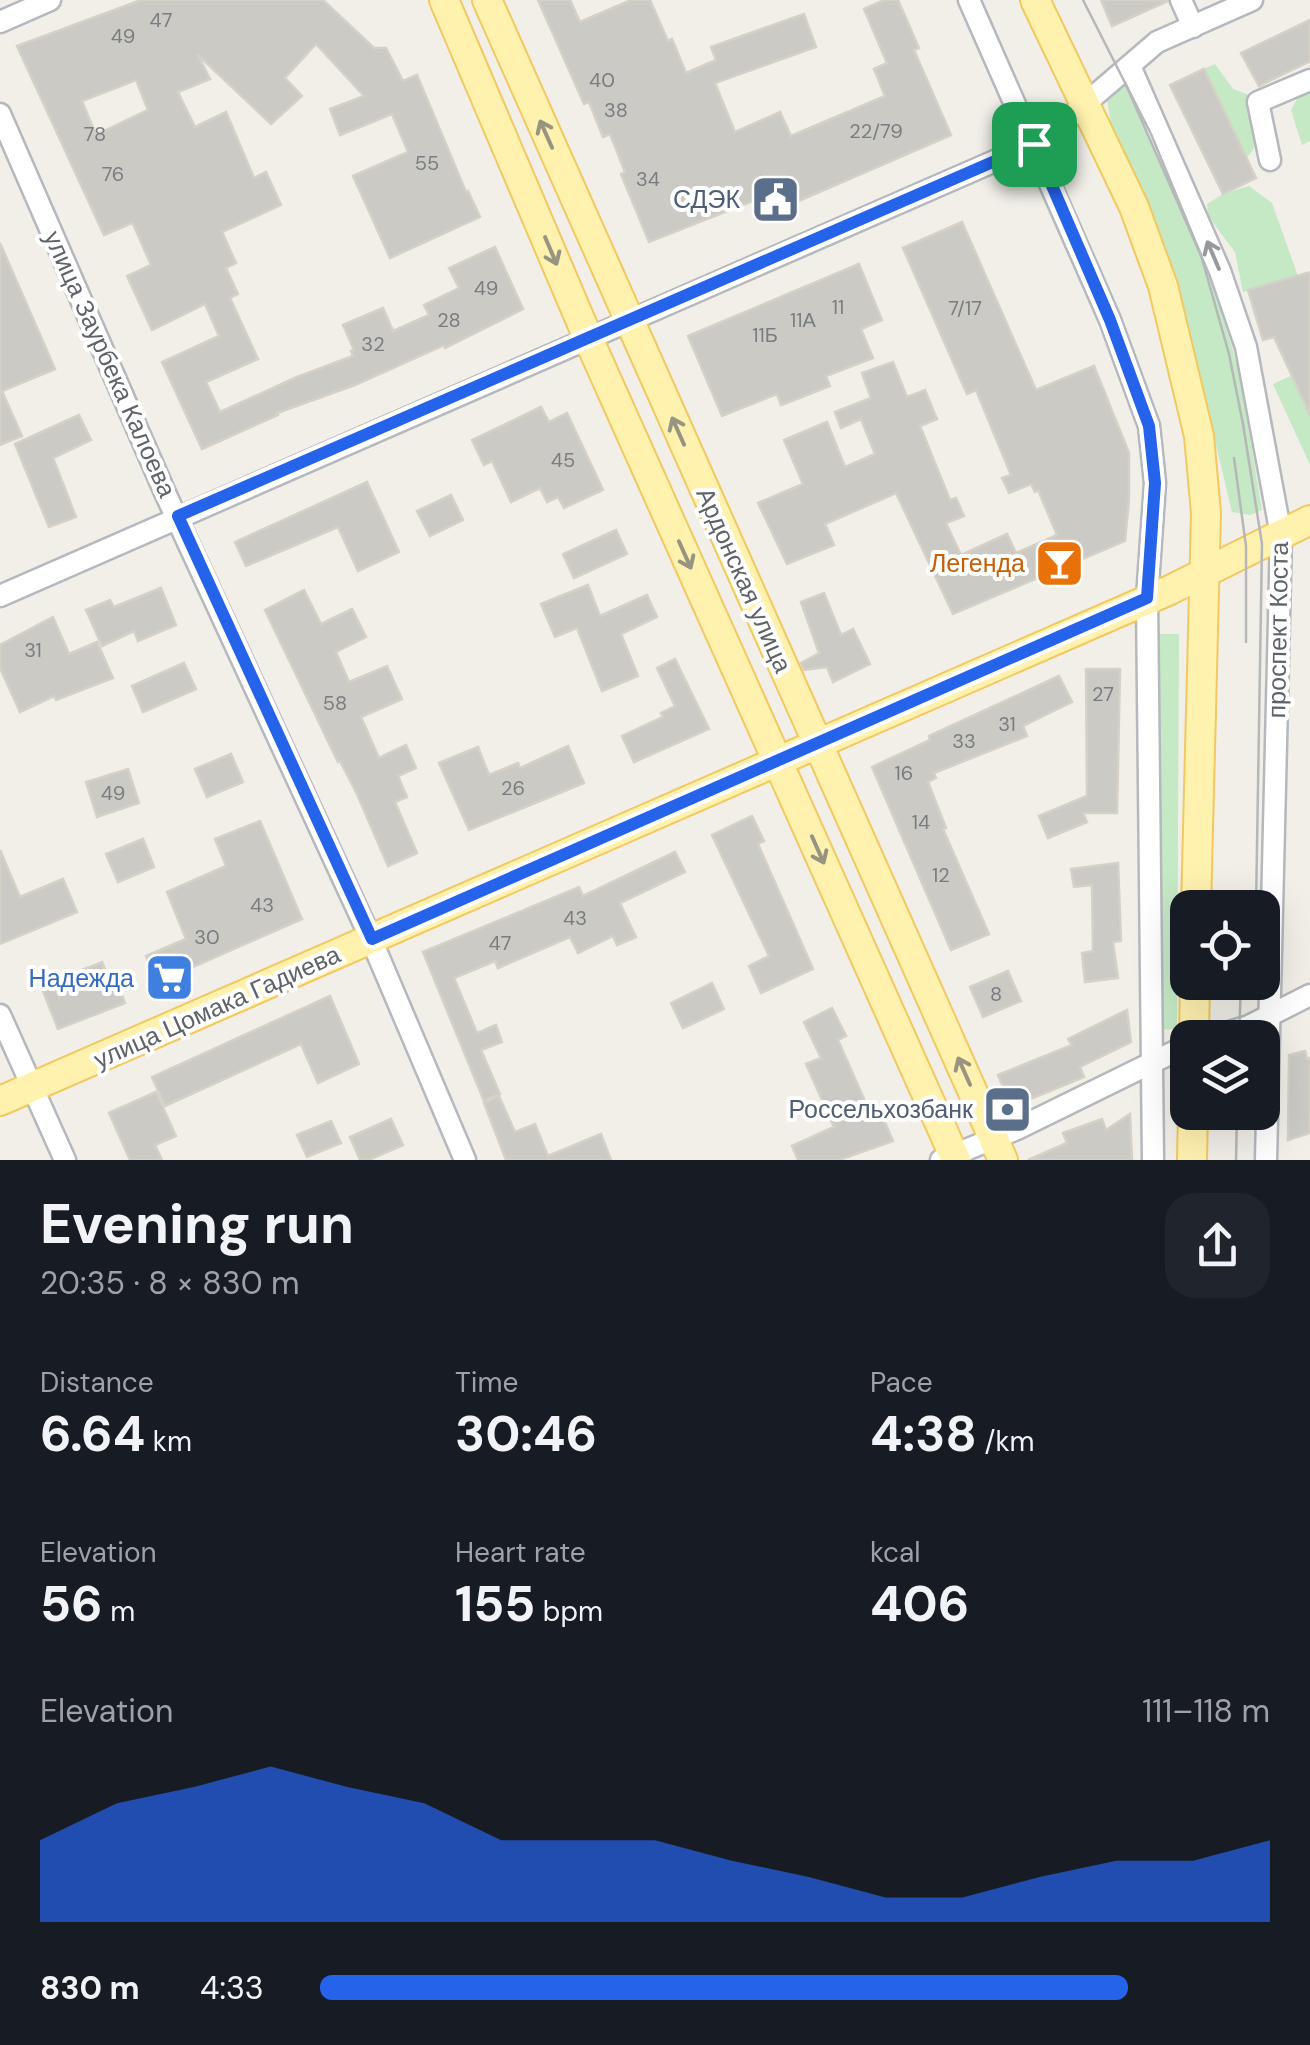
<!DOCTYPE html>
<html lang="en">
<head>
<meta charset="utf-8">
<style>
  :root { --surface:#171b24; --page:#20242c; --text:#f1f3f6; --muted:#9ea1a6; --accent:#2563eb }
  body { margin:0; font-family:"DM Sans",sans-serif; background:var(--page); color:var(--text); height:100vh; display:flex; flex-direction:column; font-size:38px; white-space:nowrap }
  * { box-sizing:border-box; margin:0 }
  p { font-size:32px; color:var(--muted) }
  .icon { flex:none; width:55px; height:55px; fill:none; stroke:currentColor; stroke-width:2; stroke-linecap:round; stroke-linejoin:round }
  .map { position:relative; height:1160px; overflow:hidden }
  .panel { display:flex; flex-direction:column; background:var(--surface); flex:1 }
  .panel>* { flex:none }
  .buttons { position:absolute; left:1170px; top:890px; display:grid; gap:20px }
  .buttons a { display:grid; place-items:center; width:110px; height:110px; border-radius:20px; background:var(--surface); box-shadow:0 10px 40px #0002; font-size:50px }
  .pin { position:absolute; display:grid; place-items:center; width:85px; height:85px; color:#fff; margin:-42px; border-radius:20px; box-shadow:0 5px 15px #0006 }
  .round { display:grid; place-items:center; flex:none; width:105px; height:105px; border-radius:30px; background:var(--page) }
  .summary { display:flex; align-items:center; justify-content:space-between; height:170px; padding:0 40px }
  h1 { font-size:55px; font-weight:700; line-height:75px }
  .figures { display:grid; grid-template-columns:repeat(3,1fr); gap:15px; height:170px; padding:10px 40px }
  .figures div { display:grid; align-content:center }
  .figures b { font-size:50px; font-weight:700 }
  .figures small { font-size:28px; font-weight:400 }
  .figures p { font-size:28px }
  .chart { height:280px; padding:20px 40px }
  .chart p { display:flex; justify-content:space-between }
  .chart svg { width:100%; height:180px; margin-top:10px; fill:var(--accent); opacity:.7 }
  ul { padding:0 40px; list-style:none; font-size:32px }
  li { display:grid; grid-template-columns:160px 120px 1fr; align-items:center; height:75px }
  li i { height:25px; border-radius:12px; background:var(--accent) }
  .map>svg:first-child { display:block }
  .green { fill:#c5e8c5 }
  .building { fill:#cccac5; stroke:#d6d1c6; stroke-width:2.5; fill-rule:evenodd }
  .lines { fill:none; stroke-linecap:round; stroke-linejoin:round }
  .minor-casing { stroke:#b5b8bc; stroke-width:25 }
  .major-casing { stroke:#f2c960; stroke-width:32 }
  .minor { stroke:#fff; stroke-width:20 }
  .major { stroke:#fff2af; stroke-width:28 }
  .tram { stroke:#b6b7b8; stroke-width:2.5 }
  .oneway { stroke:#979581 }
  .oneway2 { stroke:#979a9d }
  .route-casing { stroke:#fff; stroke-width:20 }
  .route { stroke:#2563eb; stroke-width:12 }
  .labels { text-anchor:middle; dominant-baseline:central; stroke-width:8; stroke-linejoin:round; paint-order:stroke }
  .number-label { font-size:20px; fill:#7a7d7f }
  .service-label { font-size:25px; fill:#4e5e75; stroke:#fff; text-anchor:end }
  .street-label { font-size:25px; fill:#5f6368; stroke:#fff }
  .food-label { font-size:25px; fill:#c56008; stroke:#fff; text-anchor:end }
  .shop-label { font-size:25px; fill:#366cbe; stroke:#fff; text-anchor:end }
</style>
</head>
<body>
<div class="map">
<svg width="1310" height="1160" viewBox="0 0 1310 1160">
  <rect width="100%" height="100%" fill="#f1efe8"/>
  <g class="green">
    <path d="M1215,64L1233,89L1249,95C1260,116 1265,141 1246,158L1204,69Z"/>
    <path d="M1130,81L1203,248L1239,371L1262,510L1250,515L1232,512L1181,298L1157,226L1111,124L1106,94L1118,84Z"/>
    <path d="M1310,85V141L1302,145L1291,110L1303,88Z"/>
    <path d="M1249,186L1272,203L1298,276L1243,292L1235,252L1208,216L1207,204L1223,194Z"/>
    <path d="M1295,374L1310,406V465L1273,384Z"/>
    <path d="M1156,634H1179L1177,1029L1155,1030Z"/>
  </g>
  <g class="building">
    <path d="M141,0H323L374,48H386L403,81L417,75L466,192L468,191L480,217L390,258L353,176L408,152L392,114L340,135L330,109L364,96L316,44L285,78L302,96L271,124L198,55L210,79L178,92L195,127L226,112L254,178L266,172L281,205L222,232L236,263L226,268L238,294L230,298L258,359L206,382L220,412L297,377L353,356L351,351L354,350L343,325L383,308L393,331L429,315L424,305L459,288L449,268L495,247L523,309L445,348L444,345L355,385L277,413L278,415L202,449L162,362L219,336L205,304L152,330L127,276L151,265L134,226L132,223L104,235L17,46ZM136,80L148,110L96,135L82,101Z"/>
    <path d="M538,0H570L580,22L631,0H650L668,41L672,39L686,73L716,60L711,47L804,14L816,47L715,83L735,132L780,112L791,136L885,96L874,69L887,63L864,9L884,0H898L919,48L914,50L951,135L780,209L773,193L649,242L621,174L625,172L610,134L603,137L589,102L584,104Z"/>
    <path d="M1101,0H1167L1168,1L1112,26Z"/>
    <path d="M1310,20V61L1259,86L1241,53Z"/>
    <path d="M1204,69L1256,178L1223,194L1170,85Z"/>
    <path d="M962,222L1036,390L1094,366L1129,453V500L1125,541L953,614L896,493L825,524L834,545L787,564L758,503L803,484L784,440L827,422L845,467L875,454L861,419L841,428L835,412L871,398L862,373L893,362L907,397L925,390L937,419L920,426L950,500L956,498L964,516L946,523L961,555L1007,534L1016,553L1057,535L1038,490L1035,492L1031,484L1009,493L1002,478L1011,475L976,390L967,394L903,248Z"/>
    <path d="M0,243L55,369L2,391L22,436L0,445Z"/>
    <path d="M859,264L882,320L861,329L873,358L826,376L830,386L781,405L777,394L722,416L688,336Z"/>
    <path d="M1310,272V415L1274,337L1263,340L1248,290Z"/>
    <path d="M541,407L549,422L567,413L603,490L564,508L558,497L547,502L540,488L511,502L492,461L484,465L472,440Z"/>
    <path d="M79,415L91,440L53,458L76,517L49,527L15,444Z"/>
    <path d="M367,482L399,552L358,571L338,527L246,566L235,542Z"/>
    <path d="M451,495L463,520L430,536L417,511Z"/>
    <path d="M616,530L627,554L574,578L563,554Z"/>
    <path d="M588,585L600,616L647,595L657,617L621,634L638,676L602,691L577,628L555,637L541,604Z"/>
    <path d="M161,588L176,625L138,641L134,631L102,646L86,610L110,600L114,607Z"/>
    <path d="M304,590L321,624L352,609L366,637L336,652L349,682L387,666L402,699L361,717L379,758L406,745L416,768L398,776L407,797L395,802L417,853L388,866L357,794L340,761L338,762L265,610Z"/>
    <path d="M824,593L841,635L853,629L870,664L833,682L827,667L804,670L801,663L819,653L801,602Z"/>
    <path d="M53,617L69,654L97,642L113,678L56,700L54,696L20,712L0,668V645Z"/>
    <path d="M675,659L709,729L634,762L622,736L663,717L661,713L675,706L657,668Z"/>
    <path d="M184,663L196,689L143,712L132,686Z"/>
    <path d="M1086,669H1120L1117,813H1083L1087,822L1048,838L1039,816L1087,796Z"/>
    <path d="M1059,676L1072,702L1023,726L1027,736L934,773L936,778L928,782L946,828L943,829L989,934L951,950L872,767L930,740L929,736Z"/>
    <path d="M568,746L584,783L469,830L439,763L478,747L489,775L518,763L520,768Z"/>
    <path d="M231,754L243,782L207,797L195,769Z"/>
    <path d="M128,769L139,803L97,817L86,782Z"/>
    <path d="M752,816L764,841L758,844L813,969L761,993L749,966L769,956L712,835Z"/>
    <path d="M260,821L302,919L186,970L188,975L160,987L146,956L186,939L167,892L226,866L215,839Z"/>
    <path d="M143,839L154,867L118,882L106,854Z"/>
    <path d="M0,850L20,897L63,879L77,912L0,944Z"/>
    <path d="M675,852L685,872L620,903L636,937L617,945L613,936L578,953L570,937L498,968L495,961L454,978L477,1033L496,1025L502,1042L481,1050L500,1094L484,1101L423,952L579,887L583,896Z"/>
    <path d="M1118,863L1121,941L1113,942L1118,978L1085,982L1082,953L1093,951L1092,885L1074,887L1071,869Z"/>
    <path d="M102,962L111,985L117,982L125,1003L58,1029L41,986Z"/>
    <path d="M1008,971L1021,1001L983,1017L970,987Z"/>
    <path d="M712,983L724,1009L683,1028L671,1003Z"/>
    <path d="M330,996L359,1064L318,1083L301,1044L165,1106L152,1077Z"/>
    <path d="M832,1008L846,1036L838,1040L871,1115L880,1111L893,1141L839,1160H798L792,1146L834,1127L806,1064L821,1058L804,1022Z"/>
    <path d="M1127,1010L1131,1042L1080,1067L1084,1077L1011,1107L998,1075L1072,1045L1068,1039Z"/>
    <path d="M1305,1051L1307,1059L1310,1058V1133L1288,1140L1289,1055Z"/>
    <path d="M156,1092L176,1136L155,1145L162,1160H130L109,1113Z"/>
    <path d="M499,1096L515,1132L535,1124L548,1156L601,1134L611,1160H506L484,1103Z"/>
    <path d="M1130,1114L1132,1160H1028L1067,1143L1063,1133L1102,1119L1106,1130Z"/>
    <path d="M391,1119L403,1145L369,1160H360L350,1137Z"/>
    <path d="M331,1121L341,1143L307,1157L297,1135Z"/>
  </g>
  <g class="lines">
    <defs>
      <g id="minor">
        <path d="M969,0L1110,320L1149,426L1155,483L1147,598L1153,1160"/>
        <path d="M1181,0L1193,27"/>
        <path d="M0,22L50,0"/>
        <path d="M1130,66L1220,271L1246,347L1281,535L1266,1160"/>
        <path d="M0,114L166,495L371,939L465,1160"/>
        <path d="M1270,160L1258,102L1310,80"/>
        <path d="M0,596L1043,140L1157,42L1252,0"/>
        <path d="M0,1015L65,1160"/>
        <path d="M1209,1038L1249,1026L1310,995"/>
        <path d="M941,1160L1017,1129L1188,1045"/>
      </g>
      <g id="major">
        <path d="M444,0L588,338L956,1160"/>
        <path d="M487,0L1003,1160"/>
        <path d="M1035,0L1134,207L1163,286L1199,436L1206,513L1196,908"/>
        <path d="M1194,1038L1195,982"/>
        <path d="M0,1101L1170,590L1310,520"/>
        <path d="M1192,1160L1193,1112"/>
      </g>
    </defs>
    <use href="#minor" class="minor-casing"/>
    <use href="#major" class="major-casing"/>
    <use href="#minor" class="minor"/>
    <use href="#major" class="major"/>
    <g class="tram">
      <path d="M1083,0L1151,134L1201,255L1229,354L1243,424L1262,544L1256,908"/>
      <path d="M1234,458L1246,546V642"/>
      <path d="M1239,1038L1241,982"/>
      <path d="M1236,1160L1237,1112"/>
    </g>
  </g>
  <defs><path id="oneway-shaft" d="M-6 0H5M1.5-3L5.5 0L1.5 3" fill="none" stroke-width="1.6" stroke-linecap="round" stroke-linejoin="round" transform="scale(2.5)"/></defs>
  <g class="oneway">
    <use href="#oneway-shaft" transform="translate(546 134) rotate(-114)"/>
    <use href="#oneway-shaft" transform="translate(551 251) rotate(67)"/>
    <use href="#oneway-shaft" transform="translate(678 431) rotate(-114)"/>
    <use href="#oneway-shaft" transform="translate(685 555) rotate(66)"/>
    <use href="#oneway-shaft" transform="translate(818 850) rotate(66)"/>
    <use href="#oneway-shaft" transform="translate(964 1071) rotate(-114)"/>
  </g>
  <use class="oneway2" href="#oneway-shaft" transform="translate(1213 255) rotate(-113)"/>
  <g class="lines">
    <defs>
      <path id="route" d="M1034,144L1110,320L1149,426L1155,483L1147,598L372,939L178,516Z"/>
    </defs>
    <use href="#route" class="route-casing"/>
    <use href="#route" class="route"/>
  </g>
  <defs>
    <symbol id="civic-square" viewBox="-11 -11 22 22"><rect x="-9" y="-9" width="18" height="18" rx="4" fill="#5c6f8a" stroke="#fff"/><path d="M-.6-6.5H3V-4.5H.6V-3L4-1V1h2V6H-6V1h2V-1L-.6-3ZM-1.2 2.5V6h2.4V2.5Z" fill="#fff"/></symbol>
    <symbol id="bar-square" viewBox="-11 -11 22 22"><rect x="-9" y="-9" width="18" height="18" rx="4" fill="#e8710a" stroke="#fff"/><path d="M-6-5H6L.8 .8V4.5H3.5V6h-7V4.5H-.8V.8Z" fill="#fff"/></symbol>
    <symbol id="supermarket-square" viewBox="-11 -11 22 22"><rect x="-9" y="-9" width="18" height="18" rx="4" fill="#3f7fe0" stroke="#fff"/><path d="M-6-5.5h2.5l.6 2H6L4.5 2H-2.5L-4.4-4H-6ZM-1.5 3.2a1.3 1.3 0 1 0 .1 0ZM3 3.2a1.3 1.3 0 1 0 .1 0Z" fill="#fff"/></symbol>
    <symbol id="bank-square" viewBox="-11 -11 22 22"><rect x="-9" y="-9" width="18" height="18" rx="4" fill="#5c6f8a" stroke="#fff"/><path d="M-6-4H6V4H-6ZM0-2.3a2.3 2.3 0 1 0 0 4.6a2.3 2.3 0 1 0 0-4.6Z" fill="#fff"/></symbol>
  </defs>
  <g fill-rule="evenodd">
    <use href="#civic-square" x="748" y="172" width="55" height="55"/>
    <use href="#bar-square" x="1032" y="536" width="55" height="55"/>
    <use href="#supermarket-square" x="142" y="950" width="55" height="55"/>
    <use href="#bank-square" x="980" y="1082" width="55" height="55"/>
  </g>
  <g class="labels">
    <g class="number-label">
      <text x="161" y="20">47</text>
      <text x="123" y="36">49</text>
      <text x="602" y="80">40</text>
      <text x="616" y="110">38</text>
      <text x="876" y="131">22/79</text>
      <text x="95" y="134">78</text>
      <text x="427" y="163">55</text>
      <text x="113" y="174">76</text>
      <text x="648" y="179">34</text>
      <text x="486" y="288">49</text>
      <text x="838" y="307">11</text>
      <text x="965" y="308">7/17</text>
      <text x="449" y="320">28</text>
      <text x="803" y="320">11А</text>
      <text x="765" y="335">11Б</text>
      <text x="373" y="344">32</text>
      <text x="563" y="460">45</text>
      <text x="33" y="650">31</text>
      <text x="1103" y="694">27</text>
      <text x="335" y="703">58</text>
      <text x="1007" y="724">31</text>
      <text x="964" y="741">33</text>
      <text x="904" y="773">16</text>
      <text x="513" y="788">26</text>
      <text x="113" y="793">49</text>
      <text x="921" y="822">14</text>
      <text x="941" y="875">12</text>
      <text x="262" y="905">43</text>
      <text x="575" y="918">43</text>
      <text x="207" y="937">30</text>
      <text x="500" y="943">47</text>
      <text x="996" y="994">8</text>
    </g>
    <g class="service-label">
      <text x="740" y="199">СДЭК</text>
      <text x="973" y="1109">Россельхозбанк</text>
    </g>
    <g class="street-label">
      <text transform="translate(110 364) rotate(66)">улица Заурбека Калоева</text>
      <text transform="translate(744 580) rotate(66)">Ардонская улица</text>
      <text transform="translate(1278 630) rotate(-89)">проспект Коста</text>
      <text transform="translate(217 1007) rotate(-24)">улица Цомака Гадиева</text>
    </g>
    <g class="food-label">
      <text x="1025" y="563">Легенда</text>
    </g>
    <g class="shop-label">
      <text x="134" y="978">Надежда</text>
    </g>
  </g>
</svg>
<div class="buttons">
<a><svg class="icon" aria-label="locate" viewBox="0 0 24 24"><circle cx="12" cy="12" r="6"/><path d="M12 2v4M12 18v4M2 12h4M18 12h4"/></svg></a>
<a><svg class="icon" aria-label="layers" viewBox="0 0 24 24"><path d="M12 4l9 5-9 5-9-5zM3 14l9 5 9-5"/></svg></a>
</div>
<div class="pin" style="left:1034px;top:144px;background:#1e9e55"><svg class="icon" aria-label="arrive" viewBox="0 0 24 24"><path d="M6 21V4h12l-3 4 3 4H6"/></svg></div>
</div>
<section class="panel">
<div class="summary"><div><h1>Evening run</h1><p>20:35 · 8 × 830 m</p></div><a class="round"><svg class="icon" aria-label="share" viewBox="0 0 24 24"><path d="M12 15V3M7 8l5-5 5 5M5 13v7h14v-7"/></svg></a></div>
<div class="figures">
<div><p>Distance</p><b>6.64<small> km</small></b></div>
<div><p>Time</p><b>30:46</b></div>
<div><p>Pace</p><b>4:38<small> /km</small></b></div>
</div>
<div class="figures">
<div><p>Elevation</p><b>56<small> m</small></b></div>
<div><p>Heart rate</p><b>155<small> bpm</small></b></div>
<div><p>kcal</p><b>406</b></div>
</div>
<div class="chart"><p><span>Elevation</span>111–118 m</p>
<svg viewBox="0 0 160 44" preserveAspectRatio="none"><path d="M0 44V24L10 15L20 11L30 6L40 11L50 15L60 24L70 24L80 24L90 29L100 33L110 38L120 38L130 33L140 29L150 29L160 24V44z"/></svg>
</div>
<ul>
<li><b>830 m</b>4:33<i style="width:85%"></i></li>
</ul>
</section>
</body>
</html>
